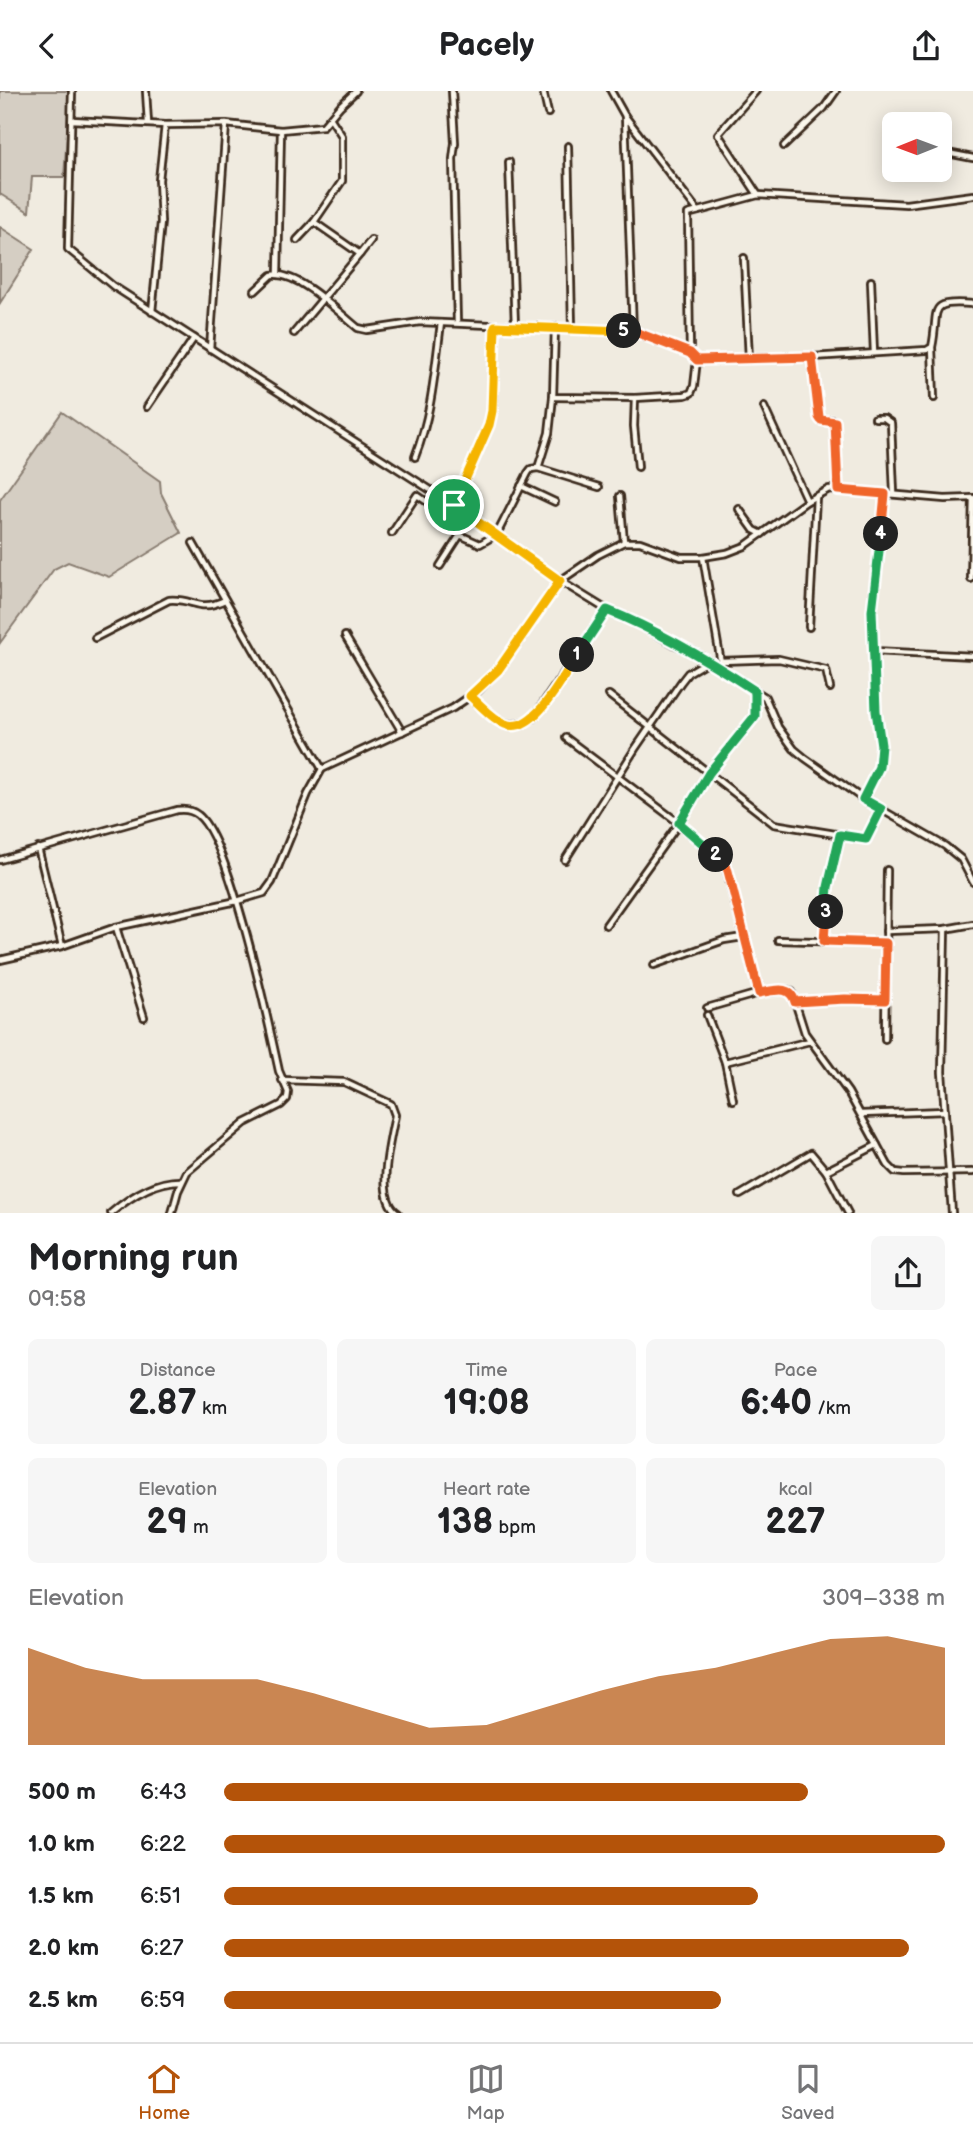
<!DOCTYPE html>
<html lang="en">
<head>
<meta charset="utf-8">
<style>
  :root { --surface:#fff; --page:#f6f6f6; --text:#202124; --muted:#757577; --line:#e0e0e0; --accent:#b45309 }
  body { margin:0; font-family:"Balsamiq Sans",sans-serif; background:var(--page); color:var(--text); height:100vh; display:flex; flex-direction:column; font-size:26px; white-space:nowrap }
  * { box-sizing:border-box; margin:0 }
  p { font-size:23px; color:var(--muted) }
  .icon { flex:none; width:38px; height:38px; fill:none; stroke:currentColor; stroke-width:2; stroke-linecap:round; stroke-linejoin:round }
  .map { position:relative; height:1122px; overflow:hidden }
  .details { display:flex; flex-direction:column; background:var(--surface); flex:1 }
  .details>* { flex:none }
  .needle { width:46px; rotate:269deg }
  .buttons { position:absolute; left:882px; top:21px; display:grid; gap:14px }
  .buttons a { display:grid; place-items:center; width:70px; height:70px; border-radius:10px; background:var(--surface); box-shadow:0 4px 18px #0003; font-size:35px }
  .pin { position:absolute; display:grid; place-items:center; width:60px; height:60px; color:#fff; margin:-30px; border:4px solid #fff; border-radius:50%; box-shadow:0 2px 7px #0007 }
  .km { position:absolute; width:35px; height:35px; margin:-18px; border-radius:50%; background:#222; color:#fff; font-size:19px; line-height:35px; text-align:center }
  .round { display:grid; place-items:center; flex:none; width:74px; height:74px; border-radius:10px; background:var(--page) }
  .head { display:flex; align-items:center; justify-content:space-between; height:119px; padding:0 28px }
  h1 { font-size:38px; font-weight:700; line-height:52px }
  .stats { display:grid; grid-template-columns:repeat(3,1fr); gap:10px; height:119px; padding:7px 28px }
  .stats div { display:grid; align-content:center; border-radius:10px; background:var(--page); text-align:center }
  .stats b { font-size:35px; font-weight:700 }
  .stats small { font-size:19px; font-weight:400 }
  .stats p { font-size:19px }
  .chart { height:196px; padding:14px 28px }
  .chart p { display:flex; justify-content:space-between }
  .chart svg { width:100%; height:126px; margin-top:7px; fill:var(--accent); opacity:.7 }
  ul { padding:0 28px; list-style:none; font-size:23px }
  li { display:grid; grid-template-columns:112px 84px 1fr; align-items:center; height:52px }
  li i { height:18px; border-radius:9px; background:var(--accent) }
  header { display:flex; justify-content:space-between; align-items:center; height:91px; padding:0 28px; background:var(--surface); font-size:32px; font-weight:700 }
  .dock { display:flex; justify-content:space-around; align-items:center; height:98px; border-top:2px solid var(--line); background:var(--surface); font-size:19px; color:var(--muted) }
  .dock a { display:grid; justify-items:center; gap:4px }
  .dock .active { color:var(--accent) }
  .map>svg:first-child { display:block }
  .green { fill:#d5cec3; stroke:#887c70; stroke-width:2 }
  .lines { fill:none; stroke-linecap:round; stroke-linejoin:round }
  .minor-casing { stroke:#3b2a1e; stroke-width:10 }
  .minor { stroke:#fbf7ec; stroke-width:4.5 }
  .split-1-casing { stroke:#fff; stroke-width:14 }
  .split-2-casing { stroke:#fff; stroke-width:14 }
  .split-3-casing { stroke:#fff; stroke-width:14 }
  .split-4-casing { stroke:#fff; stroke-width:14 }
  .split-5-casing { stroke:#fff; stroke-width:14 }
  .split-6-casing { stroke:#fff; stroke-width:14 }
  .split-1 { stroke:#f5b400; stroke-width:9 }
  .split-2 { stroke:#22a559; stroke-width:9 }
  .split-3 { stroke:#f0652b; stroke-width:9 }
  .split-4 { stroke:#22a559; stroke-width:9 }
  .split-5 { stroke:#f0652b; stroke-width:9 }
  .split-6 { stroke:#f5b400; stroke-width:9 }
</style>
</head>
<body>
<header><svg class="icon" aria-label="back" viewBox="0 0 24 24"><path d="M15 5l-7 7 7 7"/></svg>Pacely<svg class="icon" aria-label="share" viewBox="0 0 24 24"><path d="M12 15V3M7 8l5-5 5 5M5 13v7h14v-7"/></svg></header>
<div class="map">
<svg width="973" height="1122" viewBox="0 0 973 1122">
  <rect width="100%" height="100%" fill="#f0ebe0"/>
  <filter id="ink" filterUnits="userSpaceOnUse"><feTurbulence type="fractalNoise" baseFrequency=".0143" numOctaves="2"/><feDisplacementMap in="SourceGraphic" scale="14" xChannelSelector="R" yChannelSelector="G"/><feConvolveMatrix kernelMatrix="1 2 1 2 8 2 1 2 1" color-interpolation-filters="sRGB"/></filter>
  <g filter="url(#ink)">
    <g class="green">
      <path d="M0,0H70L64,86H32L29,121L0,103Z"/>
      <path d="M0,136L34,158L0,212Z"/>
      <path d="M62,321L160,390L161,402L181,442L109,486L68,471L54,478L0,552V409Z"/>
    </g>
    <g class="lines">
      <defs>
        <g id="minor">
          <path d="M72,0L68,158L113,195L454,414L560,490L607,519L633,530L674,553L694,561L765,606L778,636L794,658L805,667L863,708L945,755L961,768L973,791"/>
          <path d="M146,0L148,32"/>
          <path d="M452,0L455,52L453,68L457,232"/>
          <path d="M543,0L548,22"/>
          <path d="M611,0L625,25L698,120"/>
          <path d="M756,0L718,43L758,104"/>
          <path d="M625,25L633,240"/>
          <path d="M72,29L165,34L226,33L281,39L323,35L340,15L356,0"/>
          <path d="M568,55L572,236"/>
          <path d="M784,55L824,17L836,0"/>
          <path d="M942,61L973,67"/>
          <path d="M509,71L515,235"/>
          <path d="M297,149L314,131L342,90V45L331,28"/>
          <path d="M360,163L371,149"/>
          <path d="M744,167L749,268"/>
          <path d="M278,183L281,39"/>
          <path d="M871,190L874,262"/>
          <path d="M255,200L272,184C299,181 337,220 358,237L367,239L420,231L633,240L690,262L697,269L812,266L927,259L932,256C940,219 925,209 973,213"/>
          <path d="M152,221L161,131L159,89L165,34"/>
          <path d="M555,236L553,306L635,307L685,304L691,302L694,295L697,269"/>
          <path d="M294,242L360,163L314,131"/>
          <path d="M932,257L934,307"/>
          <path d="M210,258L226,33"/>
          <path d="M690,262L688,123L758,104L906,113L973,104"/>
          <path d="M812,266L819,326L821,329H832L835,331L838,399"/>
          <path d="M553,306L549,342L538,377L599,396"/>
          <path d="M635,307L634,335L638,376"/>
          <path d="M147,316L194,247"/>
          <path d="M764,316L807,410"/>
          <path d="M875,327H884L891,332L894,402"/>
          <path d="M415,366C432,323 435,277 441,232"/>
          <path d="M521,395L555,411"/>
          <path d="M620,405L624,451"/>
          <path d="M739,418L754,439L762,443"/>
          <path d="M392,442L417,404L443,422L450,420L454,414L489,334L492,320L495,235"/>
          <path d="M193,452L322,678"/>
          <path d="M703,466L721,572"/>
          <path d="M440,475L460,444L480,453L497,443L528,382L531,378L538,377"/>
          <path d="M971,488L973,407"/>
          <path d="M809,536L816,406"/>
          <path d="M345,545L402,641"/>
          <path d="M95,547L169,509C194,507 198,522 225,509"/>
          <path d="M874,560L973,565"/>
          <path d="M720,570L779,568L826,579L830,597"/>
          <path d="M609,604L774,733L866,748L881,718"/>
          <path d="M470,605C493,625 503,643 533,627L607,519"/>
          <path d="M566,647L679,732L725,773L759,902L787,899L792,901L805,942L848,1001L888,1074L895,1081L904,1082L973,1081"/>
          <path d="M863,708L879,676L881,654L876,620L872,520L885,403"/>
          <path d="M38,757L62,855"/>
          <path d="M0,769L177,719C185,718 192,719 198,724C230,749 269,934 279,980L288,1001L287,1008L281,1014L245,1032L187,1081L178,1100L172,1122"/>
          <path d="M565,769L635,658L681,591L688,582L708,570"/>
          <path d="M606,834L679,732L709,682L755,625V600"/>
          <path d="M116,836L144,926"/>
          <path d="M945,838L942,981L952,1122"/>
          <path d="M886,840L945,838L973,833"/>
          <path d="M778,849L886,852"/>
          <path d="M824,850L828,796L840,744"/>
          <path d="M0,869L62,855L116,836L237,810L264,802L272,791L308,703L322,678L453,617L478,600L498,579L560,490L598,464L624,451H640L681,466H703L727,462L745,455L807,410L829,398L945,408L973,407"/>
          <path d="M654,874L724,849L743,846"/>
          <path d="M795,911L845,908L885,909"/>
          <path d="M707,917L759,902"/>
          <path d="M707,924L725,971L733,1009"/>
          <path d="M885,948L887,779"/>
          <path d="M725,971L810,950"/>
          <path d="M282,989L344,991L391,1013L395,1024C391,1048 374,1107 398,1122"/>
          <path d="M861,1023L945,1020"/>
          <path d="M826,1080L877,1054"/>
          <path d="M740,1104L811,1062L826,1080L848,1122"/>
          <path d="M111,1122C131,1105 156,1089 182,1090"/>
        </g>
      </defs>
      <use href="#minor" class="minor-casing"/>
      <use href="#minor" class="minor"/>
    </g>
  </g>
  <g class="lines" filter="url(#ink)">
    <defs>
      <path id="split-1" d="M454,414L560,490L498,579L470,605C481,614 492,628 505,633C534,645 564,584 577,564"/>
      <path id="split-2" d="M577,564L607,519C659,540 708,569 755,600V625L709,682L679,732L716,764"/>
      <path id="split-3" d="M716,764L725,773L728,780L759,902C774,900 790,893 795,911L845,908L885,909L886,852L824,850L826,821"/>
      <path id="split-4" d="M826,821L828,796L840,744L866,748L881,718L863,708L879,676L881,654L876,620L872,520L881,443"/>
      <path id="split-5" d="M624,240H633L690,262L697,269L812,266L819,326L821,329L835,331L838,399L885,403L881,443"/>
      <path id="split-6" d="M454,414L489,334L492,320L495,235L624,240"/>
    </defs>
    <use href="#split-1" class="split-1-casing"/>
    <use href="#split-2" class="split-2-casing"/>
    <use href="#split-3" class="split-3-casing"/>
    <use href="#split-4" class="split-4-casing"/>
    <use href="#split-5" class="split-5-casing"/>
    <use href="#split-6" class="split-6-casing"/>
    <use href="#split-1" class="split-1"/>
    <use href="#split-2" class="split-2"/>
    <use href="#split-3" class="split-3"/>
    <use href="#split-4" class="split-4"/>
    <use href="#split-5" class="split-5"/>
    <use href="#split-6" class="split-6"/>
  </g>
</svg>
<div class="buttons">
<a><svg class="needle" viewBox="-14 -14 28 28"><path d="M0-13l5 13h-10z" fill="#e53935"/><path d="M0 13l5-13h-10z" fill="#757577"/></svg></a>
</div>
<div class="pin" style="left:454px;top:414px;background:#1e9e55"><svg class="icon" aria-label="arrive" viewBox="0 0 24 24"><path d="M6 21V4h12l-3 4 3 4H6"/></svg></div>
<b class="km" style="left:577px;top:564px">1</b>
<b class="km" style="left:716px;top:764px">2</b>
<b class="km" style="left:826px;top:821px">3</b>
<b class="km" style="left:881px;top:443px">4</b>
<b class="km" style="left:624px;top:240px">5</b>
</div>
<section class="details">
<div class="head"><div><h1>Morning run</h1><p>09:58</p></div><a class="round"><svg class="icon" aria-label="share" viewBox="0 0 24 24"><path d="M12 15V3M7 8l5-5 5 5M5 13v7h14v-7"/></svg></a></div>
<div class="stats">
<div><p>Distance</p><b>2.87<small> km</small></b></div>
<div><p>Time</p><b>19:08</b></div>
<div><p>Pace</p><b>6:40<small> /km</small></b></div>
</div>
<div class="stats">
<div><p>Elevation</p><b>29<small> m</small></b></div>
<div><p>Heart rate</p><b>138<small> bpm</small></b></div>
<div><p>kcal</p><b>227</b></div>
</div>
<div class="chart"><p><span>Elevation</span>309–338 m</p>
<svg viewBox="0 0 160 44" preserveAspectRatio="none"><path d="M0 44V10L10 17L20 21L30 21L40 21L50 26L60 32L70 38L80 37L90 31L100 25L110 20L120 17L130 12L140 7L150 6L160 10V44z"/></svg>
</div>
<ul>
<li><b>500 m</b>6:43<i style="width:81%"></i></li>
<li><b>1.0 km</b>6:22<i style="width:100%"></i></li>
<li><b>1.5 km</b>6:51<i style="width:74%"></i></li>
<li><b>2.0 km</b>6:27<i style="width:95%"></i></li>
<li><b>2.5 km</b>6:59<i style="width:69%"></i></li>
</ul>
</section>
<nav class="dock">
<a class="active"><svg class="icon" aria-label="home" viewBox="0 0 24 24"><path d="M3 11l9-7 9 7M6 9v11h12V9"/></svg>Home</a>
<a><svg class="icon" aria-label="map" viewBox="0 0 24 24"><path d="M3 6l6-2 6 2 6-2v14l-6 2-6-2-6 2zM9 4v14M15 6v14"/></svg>Map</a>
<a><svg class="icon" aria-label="saved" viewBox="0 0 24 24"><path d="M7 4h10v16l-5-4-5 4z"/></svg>Saved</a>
</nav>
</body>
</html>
